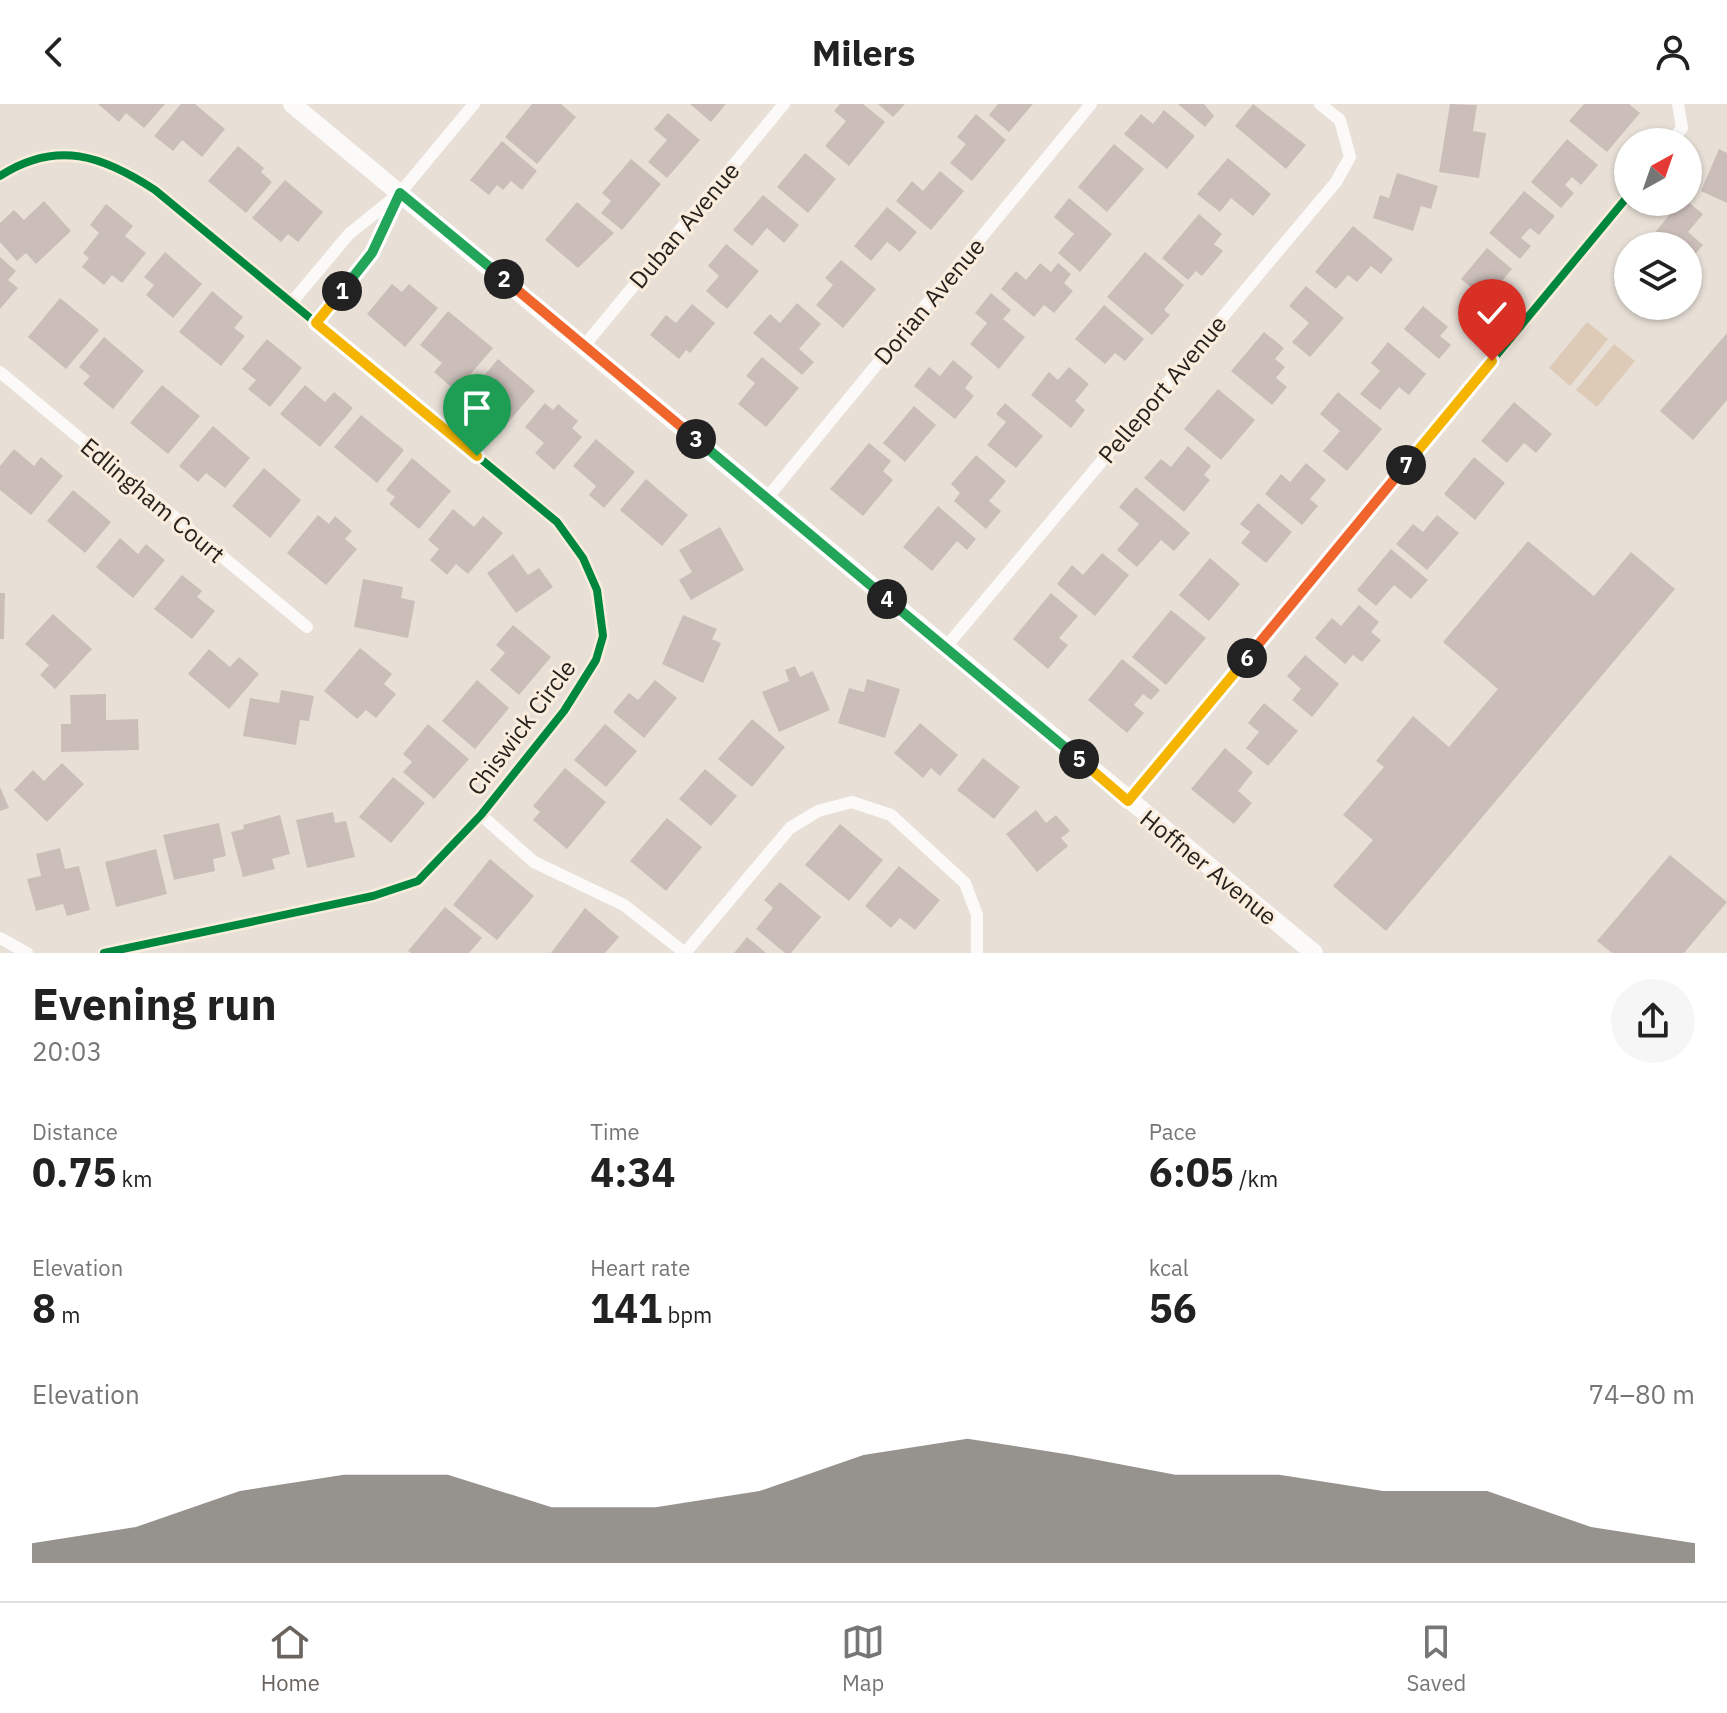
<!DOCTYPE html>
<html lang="en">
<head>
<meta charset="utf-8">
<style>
  :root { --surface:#fff; --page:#f6f6f6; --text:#222; --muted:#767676; --line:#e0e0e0; --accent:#6b645e }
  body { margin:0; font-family:"IBM Plex Sans",sans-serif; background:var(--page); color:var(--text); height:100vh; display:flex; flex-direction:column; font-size:30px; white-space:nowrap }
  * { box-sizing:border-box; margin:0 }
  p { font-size:26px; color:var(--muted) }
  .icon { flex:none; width:44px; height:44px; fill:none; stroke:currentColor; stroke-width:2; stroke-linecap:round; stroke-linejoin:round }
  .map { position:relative; height:849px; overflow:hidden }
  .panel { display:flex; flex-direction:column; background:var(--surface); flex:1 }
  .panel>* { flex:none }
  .needle { width:52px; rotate:40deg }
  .controls { position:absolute; left:1614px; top:24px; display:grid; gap:16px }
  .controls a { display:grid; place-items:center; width:88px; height:88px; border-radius:50%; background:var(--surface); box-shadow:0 2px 6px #0004; font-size:40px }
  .pin { position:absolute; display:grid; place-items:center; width:68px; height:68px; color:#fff; margin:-82px -34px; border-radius:50% 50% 50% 0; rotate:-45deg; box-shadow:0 0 8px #0007 }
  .pin .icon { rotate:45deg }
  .km { position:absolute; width:40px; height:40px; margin:-20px; border-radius:50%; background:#222; color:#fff; font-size:22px; line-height:40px; text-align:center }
  .round { display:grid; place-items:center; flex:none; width:84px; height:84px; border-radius:42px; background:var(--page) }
  .head { display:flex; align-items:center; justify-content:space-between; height:136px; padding:0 32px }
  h1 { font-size:44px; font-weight:700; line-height:60px }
  .metrics { display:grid; grid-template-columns:repeat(3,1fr); gap:12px; height:136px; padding:8px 32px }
  .metrics div { display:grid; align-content:center }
  .metrics b { font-size:40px; font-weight:700 }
  .metrics small { font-size:22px; font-weight:400 }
  .metrics p { font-size:22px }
  .chart { height:224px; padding:16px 32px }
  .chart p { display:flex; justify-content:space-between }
  .chart svg { width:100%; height:144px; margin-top:8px; fill:var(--accent); opacity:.7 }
  header { display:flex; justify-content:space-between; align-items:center; height:104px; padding:0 32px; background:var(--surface); font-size:36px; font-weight:700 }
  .dock { display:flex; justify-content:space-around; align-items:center; height:112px; border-top:2px solid var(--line); background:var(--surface); font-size:22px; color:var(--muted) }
  .dock a { display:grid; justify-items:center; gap:4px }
  .dock .current { color:var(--accent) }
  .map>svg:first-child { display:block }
  .green { fill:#decbb7 }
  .building { fill:#cbbeb9 }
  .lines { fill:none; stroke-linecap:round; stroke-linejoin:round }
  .minor { stroke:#fcfaf9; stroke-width:12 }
  .secondary { stroke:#fcfaf9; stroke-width:18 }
  .cycleway-casing { stroke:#fbedde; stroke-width:13 }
  .cycleway { stroke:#00873e; stroke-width:8 }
  .split-1-casing { stroke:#fff; stroke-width:16 }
  .split-2-casing { stroke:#fff; stroke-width:16 }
  .split-3-casing { stroke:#fff; stroke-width:16 }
  .split-4-casing { stroke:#fff; stroke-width:16 }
  .split-5-casing { stroke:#fff; stroke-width:16 }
  .split-6-casing { stroke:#fff; stroke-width:16 }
  .split-7-casing { stroke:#fff; stroke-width:16 }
  .split-8-casing { stroke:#fff; stroke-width:16 }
  .split-1 { stroke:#f5b400; stroke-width:10 }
  .split-2 { stroke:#22a559; stroke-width:10 }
  .split-3 { stroke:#f0652b; stroke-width:10 }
  .split-4 { stroke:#22a559; stroke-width:10 }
  .split-5 { stroke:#22a559; stroke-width:10 }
  .split-6 { stroke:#f5b400; stroke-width:10 }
  .split-7 { stroke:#f0652b; stroke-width:10 }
  .split-8 { stroke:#f5b400; stroke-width:10 }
  .labels { text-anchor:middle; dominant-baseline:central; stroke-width:6; stroke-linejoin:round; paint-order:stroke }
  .street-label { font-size:24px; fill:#27221d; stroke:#fbedde }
</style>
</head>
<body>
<header><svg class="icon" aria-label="back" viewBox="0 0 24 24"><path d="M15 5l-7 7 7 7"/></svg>Milers<svg class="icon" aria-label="person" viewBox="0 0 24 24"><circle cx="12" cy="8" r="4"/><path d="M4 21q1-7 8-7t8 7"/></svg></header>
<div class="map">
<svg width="1727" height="849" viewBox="0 0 1727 849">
  <rect width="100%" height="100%" fill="#e8e0d7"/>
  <g class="green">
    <path d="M1587,218L1608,235L1570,282L1549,264Z"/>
    <path d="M1614,240L1635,257L1597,303L1576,286Z"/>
  </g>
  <g class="building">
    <path d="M98,0H165L144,24L126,9L119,18Z"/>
    <path d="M181,0H195L225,25L202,53L182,36L173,47L154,32Z"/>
    <path d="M532,0H561L576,13L537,60L505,33Z"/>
    <path d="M690,0H726L711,18Z"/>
    <path d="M840,0H863L885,18L849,62L825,42L846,17L834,7Z"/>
    <path d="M878,0H905L893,13Z"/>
    <path d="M998,0H1033L1009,28L989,11Z"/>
    <path d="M1178,0H1204L1214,12L1205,23Z"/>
    <path d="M1253,0L1306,41L1286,65L1235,22Z"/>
    <path d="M1450,0L1477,1L1473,27L1486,29L1479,74L1439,68Z"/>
    <path d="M1584,0H1629L1640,9L1607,48L1569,17Z"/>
    <path d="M1164,6L1195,32L1167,65L1124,30L1141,10L1153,20Z"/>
    <path d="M668,9L700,36L667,74L648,58L667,36L654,25Z"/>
    <path d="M976,10L1006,36L972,77L950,59L966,40L957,33Z"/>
    <path d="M1567,35L1598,61L1581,81L1572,73L1565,81L1574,89L1561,104L1531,78Z"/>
    <path d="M502,37L537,67L522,86L511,77L503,86L497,81L489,91L470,76Z"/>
    <path d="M1114,40L1144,65L1107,108L1078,83Z"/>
    <path d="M238,42L264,64L261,68L272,78L246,109L208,77Z"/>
    <path d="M1719,45L1727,49V99L1701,87Z"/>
    <path d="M805,49L836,75L808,109L777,83Z"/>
    <path d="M1228,54L1271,90L1253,112L1231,94L1220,108L1197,90Z"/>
    <path d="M631,55L661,80L622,126L601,109L611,97L602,89Z"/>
    <path d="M940,67L964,87L931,126L896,97L912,77L923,87Z"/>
    <path d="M1397,69L1438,82L1431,105L1421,102L1413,127L1373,114L1380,91L1389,94Z"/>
    <path d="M285,76L323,108L298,138L288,130L281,138L252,114Z"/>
    <path d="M1524,87L1555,112L1539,131L1530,124L1521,134L1531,142L1520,155L1489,129Z"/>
    <path d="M763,91L799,121L784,139L767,124L752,142L733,126Z"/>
    <path d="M1069,94L1112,130L1080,168L1058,149L1074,130L1054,113Z"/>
    <path d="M44,97L71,127L36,160L26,149L17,157L0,138V119L14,106L24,116Z"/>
    <path d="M577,98L614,129L578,164L545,136Z"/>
    <path d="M1680,98H1688L1703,110L1688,128L1703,141L1688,158V142H1665L1653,131Z"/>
    <path d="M106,100L133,122L125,132L146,149L122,179L112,171L104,181L82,163L89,154L83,149L99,129L90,121Z"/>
    <path d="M887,103L917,128L900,148L887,138L871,157L854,142Z"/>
    <path d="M1199,110L1222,130L1214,140L1223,147L1202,172L1196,167L1188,176L1162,154Z"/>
    <path d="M1353,122L1393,155L1381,170L1371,162L1357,178L1348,171L1336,185L1315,168Z"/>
    <path d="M726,140L759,167L727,205L706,187L719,172L708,162Z"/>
    <path d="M1487,144L1512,165L1486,196L1461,175Z"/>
    <path d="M165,148L202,180L173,214L146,191L154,181L144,173Z"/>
    <path d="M1145,148L1184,181L1164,206L1170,211L1152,231L1107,193Z"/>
    <path d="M0,153L16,167L8,176L18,184L0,205Z"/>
    <path d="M841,156L876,185L843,224L816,201L833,181L825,174Z"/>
    <path d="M1040,159L1051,168L1058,159L1071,170L1064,179L1073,187L1054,209L1044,201L1034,213L1001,185L1016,167L1026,176Z"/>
    <path d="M1628,161V189L1614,178Z"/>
    <path d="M392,180L402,188L409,180L438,204L405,243L367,210Z"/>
    <path d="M1306,182L1344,214L1310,253L1292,238L1309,219L1289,202Z"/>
    <path d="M212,187L243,213L234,224L245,232L221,262L179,228Z"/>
    <path d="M991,189L1011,206L1003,215L1025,233L999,265L970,240L987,219L975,209Z"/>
    <path d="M60,194L99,226L66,265L28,233Z"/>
    <path d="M797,199L821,220L799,245L814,258L802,271L753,229L770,210L780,219Z"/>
    <path d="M692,200L715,219L690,249L686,246L679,255L650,231L666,211L676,219Z"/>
    <path d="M1104,201L1144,235L1125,257L1115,249L1105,260L1075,235Z"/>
    <path d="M1423,202L1448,223L1440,232L1451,241L1439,255L1404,225Z"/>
    <path d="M448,207L493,244L456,287L434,268L442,259L420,241Z"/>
    <path d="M1264,228L1284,244L1275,255L1285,263L1276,274L1287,283L1272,301L1231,267Z"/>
    <path d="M1727,229V296L1693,336L1660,307Z"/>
    <path d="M104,233L144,267L113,305L83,280L90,272L79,263Z"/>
    <path d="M267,235L302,264L270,303L248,285L256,276L242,265Z"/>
    <path d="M1388,238L1426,270L1409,291L1399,283L1380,306L1360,290L1380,267L1371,259Z"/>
    <path d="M762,253L799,284L766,323L738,300L755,279L746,272Z"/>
    <path d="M498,255L535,287L503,324L480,305L485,299L471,287Z"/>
    <path d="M953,256L973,273L965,284L974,292L955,315L914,282L929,263L940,272Z"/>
    <path d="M1069,263L1089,280L1075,297L1085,306L1071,324L1031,291L1049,268L1058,276Z"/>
    <path d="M162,281L200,312L168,350L130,319Z"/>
    <path d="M305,281L325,298L334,288L353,304L320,343L280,310Z"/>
    <path d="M1218,285L1255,316L1221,356L1184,325Z"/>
    <path d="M1338,288L1382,325L1347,367L1323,347L1340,327L1320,310Z"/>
    <path d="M1514,298L1552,330L1536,349L1524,339L1507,359L1481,337Z"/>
    <path d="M545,299L553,306L558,300L578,317L572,324L582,333L554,366L535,349L544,339L525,323Z"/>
    <path d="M1005,299L1043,332L1016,364L987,341L1006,318L996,310Z"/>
    <path d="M914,302L936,321L905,358L883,339Z"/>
    <path d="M361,311L404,346L377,379L334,343Z"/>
    <path d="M213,322L250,354L225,384L206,369L198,378L179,362Z"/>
    <path d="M596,335L635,368L604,404L589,391L596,382L573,362Z"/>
    <path d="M869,339L891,357L883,367L893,376L863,412L830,385Z"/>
    <path d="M1188,342L1211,362L1204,371L1210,376L1184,408L1144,374L1161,355L1171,363Z"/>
    <path d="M14,345L34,362L41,353L63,372L31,411L0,386V362Z"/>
    <path d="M976,351L1006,377L989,397L1001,407L986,425L954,397L960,389L951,380Z"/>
    <path d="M1474,353L1505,379L1475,416L1444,390Z"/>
    <path d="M412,354L451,387L419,425L389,400L395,393L386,386Z"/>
    <path d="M1306,359L1326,376L1310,395L1318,402L1302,421L1265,390L1281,370L1290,378Z"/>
    <path d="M264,364L301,396L270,434L232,402Z"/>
    <path d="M646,375L688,411L662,442L620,406Z"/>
    <path d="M1136,383L1190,429L1174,447L1161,436L1137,463L1117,446L1139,420L1119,403Z"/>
    <path d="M73,386L111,418L85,449L47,417Z"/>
    <path d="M1258,399L1292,428L1266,459L1241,439L1250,428L1240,420Z"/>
    <path d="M938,402L976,435L967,446L957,437L932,467L903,443Z"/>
    <path d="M453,405L474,423L483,412L503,429L468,470L456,460L447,471L430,456L439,445L428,436Z"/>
    <path d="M318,411L329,420L335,412L352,427L345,435L357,445L326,481L287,449Z"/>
    <path d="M1437,411L1459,429L1427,466L1396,440L1413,420L1423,428Z"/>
    <path d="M720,423L744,466L691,496L679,476L692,468L679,446Z"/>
    <path d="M120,434L138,450L146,440L165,456L133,494L96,463Z"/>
    <path d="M1528,437L1594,492L1631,448L1675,485L1386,827L1333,782L1373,736L1343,711L1384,663L1376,657L1413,612L1449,643L1498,585L1443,538Z"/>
    <path d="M1391,445L1428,476L1411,495L1394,481L1376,502L1357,486Z"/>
    <path d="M1102,449L1129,471L1095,512L1057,480L1072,461L1083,471Z"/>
    <path d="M513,450L528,471L539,464L553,483L516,509L487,469Z"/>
    <path d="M1210,454L1240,480L1209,517L1179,491Z"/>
    <path d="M182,471L202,487L197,493L215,507L192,535L154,505Z"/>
    <path d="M363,475L403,483L401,494L415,497L408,534L354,523Z"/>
    <path d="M0,489H5L4,535H0Z"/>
    <path d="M1051,489L1078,512L1059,534L1068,541L1048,565L1013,535Z"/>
    <path d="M1359,501L1379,518L1371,528L1381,536L1362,558L1353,551L1345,560L1315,534L1332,514L1341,522Z"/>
    <path d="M1171,506L1206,534L1166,581L1132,553Z"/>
    <path d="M53,510L92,545L55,585L40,571L49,561L25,540Z"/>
    <path d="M683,511L717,525L712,535L721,539L703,579L662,560Z"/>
    <path d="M513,521L551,553L519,591L490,566L505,549L496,541Z"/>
    <path d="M360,544L392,570L384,580L396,590L376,614L366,606L357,615L324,587Z"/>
    <path d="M209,545L230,563L239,553L259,570L229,605L188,570Z"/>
    <path d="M1305,551L1339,580L1312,613L1292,596L1301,585L1287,572Z"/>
    <path d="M1122,555L1160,586L1151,596L1143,590L1134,601L1144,609L1127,629L1088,596Z"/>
    <path d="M795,562L800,573L813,567L830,606L779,628L762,588L789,577L785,566Z"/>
    <path d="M867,575L900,585L885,634L838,619L849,584L864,588Z"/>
    <path d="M477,576L509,604L475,645L442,617Z"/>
    <path d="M655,576L677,594L644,634L613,608L629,589L638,596Z"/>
    <path d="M281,586L314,592L309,617L300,616L296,641L243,632L250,594L279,599Z"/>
    <path d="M106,590V616L138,615L139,646L61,648V620H71L70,591Z"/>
    <path d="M1264,599L1298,627L1268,662L1246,644L1259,628L1248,619Z"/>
    <path d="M752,615L785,643L752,683L718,655Z"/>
    <path d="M920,619L958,651L940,672L931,664L923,674L894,649Z"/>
    <path d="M428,620L469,655L434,695L403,668L412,658L403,650Z"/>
    <path d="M605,620L637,647L606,683L574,656Z"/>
    <path d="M1225,644L1253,668L1238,687L1252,699L1234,720L1191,685Z"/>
    <path d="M983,654L1020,683L994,715L957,686Z"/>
    <path d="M62,659L84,680L47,718L14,686L33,666L44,677Z"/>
    <path d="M565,664L606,698L567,745L533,716L540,708L533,702Z"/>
    <path d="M705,665L737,692L711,722L679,695Z"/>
    <path d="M393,673L425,699L391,739L359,713Z"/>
    <path d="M0,683L9,704L0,707Z"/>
    <path d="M1036,706L1046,719L1056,711L1070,727L1061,734L1068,742L1037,768L1006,730Z"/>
    <path d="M333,708L335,719L346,717L355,753L307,764L296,716Z"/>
    <path d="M280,711L290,750L272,755L275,765L243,773L231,728L244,725L243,721Z"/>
    <path d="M667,714L702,743L666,787L630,757Z"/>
    <path d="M219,719L226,752L213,755L215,767L174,776L163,731Z"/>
    <path d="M840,720L883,756L849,797L805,761Z"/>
    <path d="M60,744L65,765L79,762L90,806L67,812L63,800L36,807L27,775L41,772L36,750Z"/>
    <path d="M156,745L167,790L116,803L105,758Z"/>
    <path d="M1670,751L1727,798L1684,849H1612L1597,837Z"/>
    <path d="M490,755L534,792L497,836L453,801Z"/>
    <path d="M899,762L940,796L915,826L900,814L891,824L865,802Z"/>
    <path d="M780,778L821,813L791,849H785L756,825L773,804L764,796Z"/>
    <path d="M445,803L482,834L469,849H411L408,847Z"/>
    <path d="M585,804L619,833L605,849H551Z"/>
    <path d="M747,833L766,849H734Z"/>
  </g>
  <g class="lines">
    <g class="minor">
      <path d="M1671,38L1682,24L1678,0"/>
      <path d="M0,72C57,35 103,52 155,86L557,418L583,454L597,486L603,532L596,556L564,607L481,711L418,777L373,792L104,849"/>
      <path d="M292,198L349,130L400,89L474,0"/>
      <path d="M316,219L372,149L398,91"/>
      <path d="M584,242L784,0"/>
      <path d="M0,268L307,523"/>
      <path d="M767,394L1091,0"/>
      <path d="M945,544L1336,78L1350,53L1340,16L1320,0"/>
      <path d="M1128,697L1628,92"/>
      <path d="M481,711L534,758L624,801L685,849"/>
      <path d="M0,834L27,849"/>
      <path d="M685,849L790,724L818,707L852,698L891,711L965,779L977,811V849"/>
    </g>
    <path class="secondary" d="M292,0L1314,849"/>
    <defs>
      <g id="cycleway">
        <path d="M0,72C57,35 103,52 155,86L557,418L583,454L597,486L603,532L596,556L564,607L481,711L418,777L373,792L104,849"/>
        <path d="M1128,697L1628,92"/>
      </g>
    </defs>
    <use href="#cycleway" class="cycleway-casing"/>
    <use href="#cycleway" class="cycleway"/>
  </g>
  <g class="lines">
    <defs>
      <path id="split-1" d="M342,187L316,219L477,352"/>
      <path id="split-2" d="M342,187L372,149L400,89L504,175"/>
      <path id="split-3" d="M504,175L696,335"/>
      <path id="split-4" d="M696,335L887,495"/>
      <path id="split-5" d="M887,495L1079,655"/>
      <path id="split-6" d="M1079,655L1128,697L1247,554"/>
      <path id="split-7" d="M1247,554L1406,361"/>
      <path id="split-8" d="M1406,361L1492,257"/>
    </defs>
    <use href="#split-1" class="split-1-casing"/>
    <use href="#split-2" class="split-2-casing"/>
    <use href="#split-3" class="split-3-casing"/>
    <use href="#split-4" class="split-4-casing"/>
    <use href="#split-5" class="split-5-casing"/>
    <use href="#split-6" class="split-6-casing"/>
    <use href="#split-7" class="split-7-casing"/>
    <use href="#split-8" class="split-8-casing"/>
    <use href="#split-1" class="split-1"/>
    <use href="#split-2" class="split-2"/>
    <use href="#split-3" class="split-3"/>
    <use href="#split-4" class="split-4"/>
    <use href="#split-5" class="split-5"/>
    <use href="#split-6" class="split-6"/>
    <use href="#split-7" class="split-7"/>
    <use href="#split-8" class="split-8"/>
  </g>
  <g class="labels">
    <g class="street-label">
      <text transform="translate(684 121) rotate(-50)">Duban Avenue</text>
      <text transform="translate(929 197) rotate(-50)">Dorian Avenue</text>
      <text transform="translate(1162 285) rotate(-50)">Pelleport Avenue</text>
      <text transform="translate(153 396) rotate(40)">Edlingham Court</text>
      <text transform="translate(521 623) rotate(-53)">Chiswick Circle</text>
      <text transform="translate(1209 763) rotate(39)">Hoffner Avenue</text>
    </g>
  </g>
</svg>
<div class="controls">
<a><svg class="needle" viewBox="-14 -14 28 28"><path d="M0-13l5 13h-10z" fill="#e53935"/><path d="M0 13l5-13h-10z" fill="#767676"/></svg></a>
<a><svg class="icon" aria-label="layers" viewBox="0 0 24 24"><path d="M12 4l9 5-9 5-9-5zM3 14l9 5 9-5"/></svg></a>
</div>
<div class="pin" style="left:477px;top:352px;background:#1e9e55"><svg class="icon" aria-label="arrive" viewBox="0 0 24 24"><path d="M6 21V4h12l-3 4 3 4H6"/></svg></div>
<div class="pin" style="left:1492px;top:257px;background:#d93025"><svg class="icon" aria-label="check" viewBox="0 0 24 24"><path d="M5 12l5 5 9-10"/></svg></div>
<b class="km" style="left:342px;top:187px">1</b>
<b class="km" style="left:504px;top:175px">2</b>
<b class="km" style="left:696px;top:335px">3</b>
<b class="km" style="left:887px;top:495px">4</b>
<b class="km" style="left:1079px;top:655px">5</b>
<b class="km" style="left:1247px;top:554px">6</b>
<b class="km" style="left:1406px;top:361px">7</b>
</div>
<section class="panel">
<div class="head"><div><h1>Evening run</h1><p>20:03</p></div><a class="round"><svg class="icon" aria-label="share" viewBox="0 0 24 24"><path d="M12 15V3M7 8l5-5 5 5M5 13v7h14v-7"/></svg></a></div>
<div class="metrics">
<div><p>Distance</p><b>0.75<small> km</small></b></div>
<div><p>Time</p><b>4:34</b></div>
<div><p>Pace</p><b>6:05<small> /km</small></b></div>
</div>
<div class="metrics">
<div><p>Elevation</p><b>8<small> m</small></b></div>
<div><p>Heart rate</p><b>141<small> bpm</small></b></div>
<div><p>kcal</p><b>56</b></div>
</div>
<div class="chart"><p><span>Elevation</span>74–80 m</p>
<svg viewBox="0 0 160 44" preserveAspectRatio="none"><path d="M0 44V38L10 33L20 22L30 17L40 17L50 27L60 27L70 22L80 11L90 6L100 11L110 17L120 17L130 22L140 22L150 33L160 38V44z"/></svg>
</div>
</section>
<nav class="dock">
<a class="current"><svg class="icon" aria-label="home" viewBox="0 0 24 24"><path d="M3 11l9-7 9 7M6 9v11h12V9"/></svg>Home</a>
<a><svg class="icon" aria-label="map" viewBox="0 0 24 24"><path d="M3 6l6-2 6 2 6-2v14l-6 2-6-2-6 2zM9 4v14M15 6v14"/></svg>Map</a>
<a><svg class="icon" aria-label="saved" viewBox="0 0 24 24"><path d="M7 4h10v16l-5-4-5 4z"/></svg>Saved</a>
</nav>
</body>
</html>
